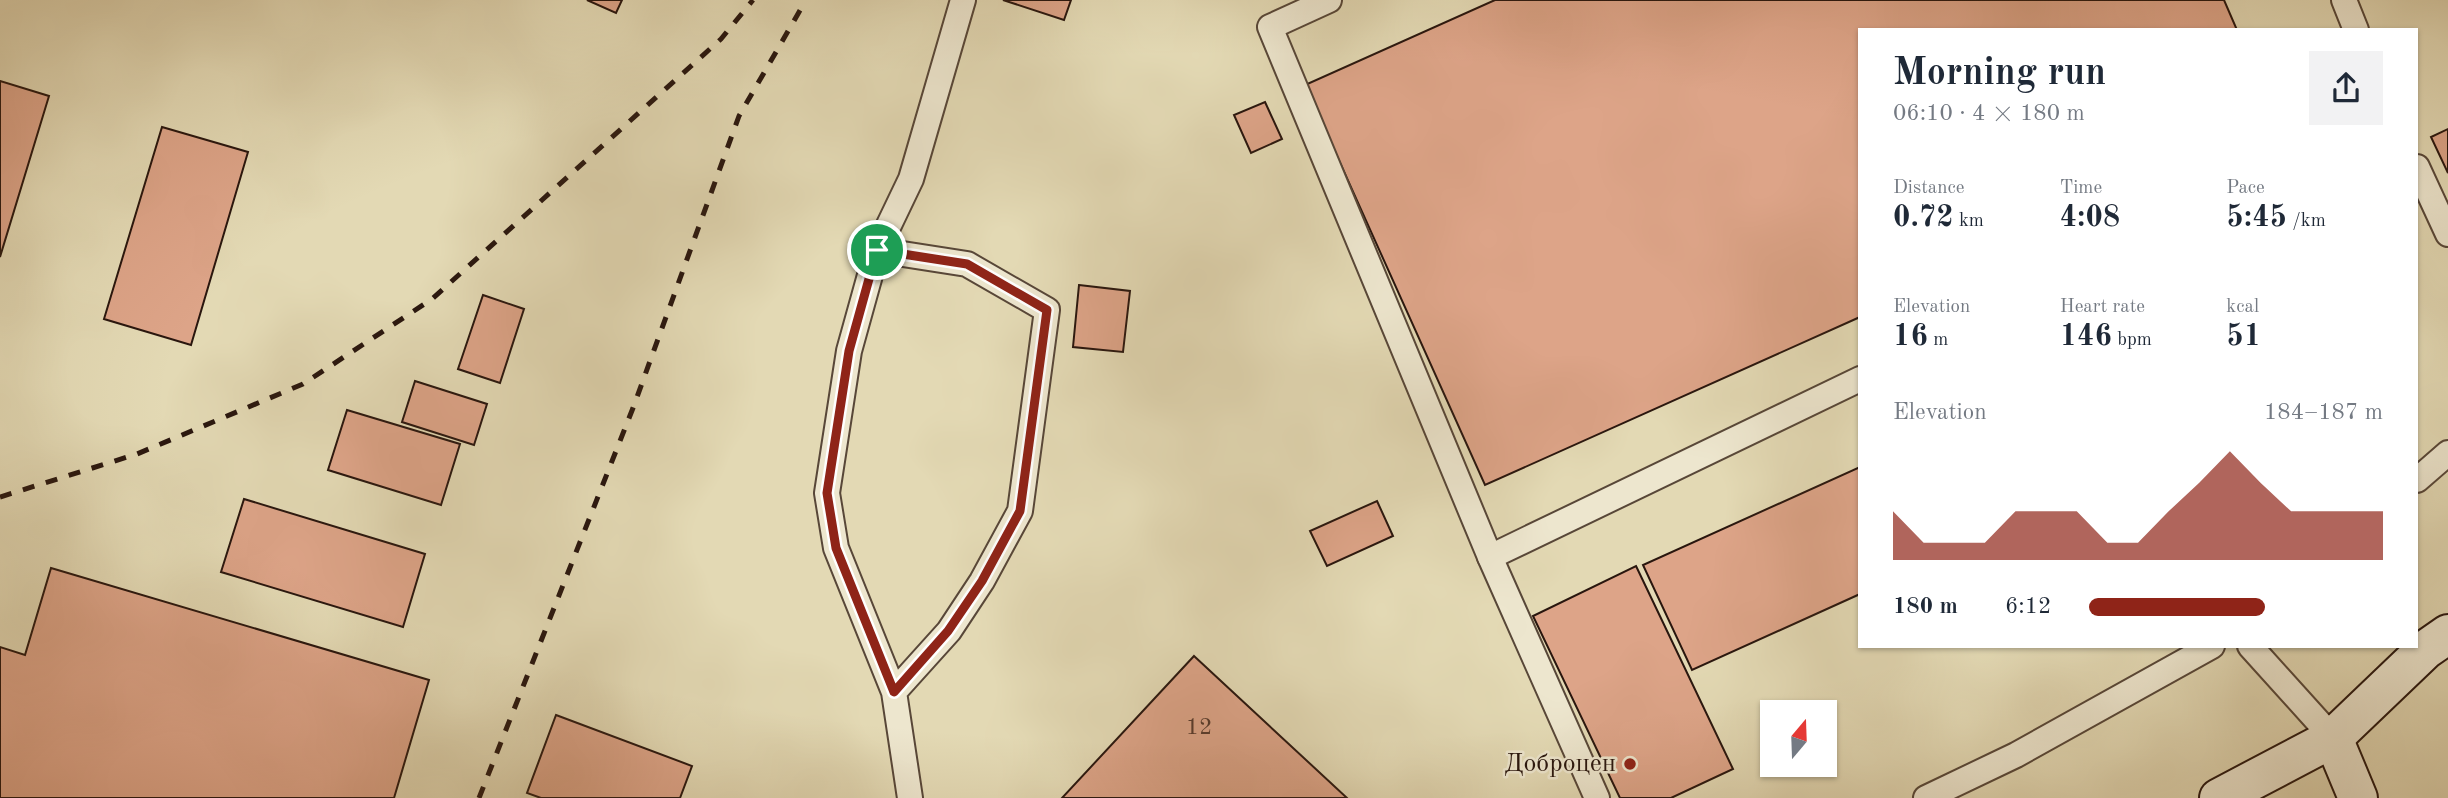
<!DOCTYPE html>
<html lang="en">
<head>
<meta charset="utf-8">
<style>
  :root { --surface:#fff; --page:#f2f2f3; --text:#1f2937; --muted:#747a83; --accent:#8f2418 }
  body { margin:0; font-family:"Old Standard TT",serif; background:var(--page); color:var(--text); height:100vh; display:flex; flex-direction:column; font-size:26px; white-space:nowrap }
  * { box-sizing:border-box; margin:0 }
  p { font-size:23px; color:var(--muted) }
  .icon { flex:none; width:38px; height:38px; fill:none; stroke:currentColor; stroke-width:2; stroke-linecap:round; stroke-linejoin:round }
  .map { position:relative; flex:1; overflow:hidden }
  .panel { position:absolute; left:1858px; top:28px; width:560px; height:620px; display:flex; flex-direction:column; background:var(--surface); border-radius:0px; box-shadow:0 2px 5px #0004 }
  .panel>* { flex:none }
  .needle { width:46px; rotate:19deg }
  .tools { position:absolute; left:1760px; top:700px; display:grid; gap:14px }
  .tools a { display:grid; place-items:center; width:77px; height:77px; border-radius:0px; background:var(--surface); box-shadow:0 2px 5px #0004; font-size:35px }
  .pin { position:absolute; display:grid; place-items:center; width:60px; height:60px; color:#fff; margin:-30px; border:4px solid #fff; border-radius:50%; box-shadow:0 2px 7px #0007 }
  .round { display:grid; place-items:center; flex:none; width:74px; height:74px; border-radius:0px; background:var(--page) }
  .headline { display:flex; align-items:center; justify-content:space-between; height:119px; padding:0 35px }
  h1 { font-size:38px; font-weight:600; line-height:52px }
  .metrics { display:grid; grid-template-columns:repeat(3,1fr); gap:10px; height:119px; padding:7px 35px }
  .metrics div { display:grid; align-content:center }
  .metrics b { font-size:30px; font-weight:600 }
  .metrics small { font-size:19px; font-weight:400 }
  .metrics p { font-size:19px }
  .chart { height:196px; padding:14px 35px }
  .chart p { display:flex; justify-content:space-between }
  .chart svg { width:100%; height:126px; margin-top:7px; fill:var(--accent); opacity:.7 }
  ul { padding:0 35px; list-style:none; font-size:23px }
  li { display:grid; grid-template-columns:112px 84px 1fr; align-items:center; height:52px }
  li i { height:18px; border-radius:9px; background:var(--accent) }
  .map>svg:first-child { display:block }
  .building { fill:#dda488; stroke:#29160e; stroke-width:2 }
  .lines { fill:none; stroke-linecap:round; stroke-linejoin:round }
  .lane-casing { stroke:#584738; stroke-width:28 }
  .secondary-casing { stroke:#29160e; stroke-width:42 }
  .lane { stroke:#ede6ce; stroke-width:24 }
  .secondary { stroke:#ede6ce; stroke-width:38 }
  .rail { stroke:#29160e; stroke-width:5; stroke-dasharray:12 12; stroke-linecap:butt }
  .route-casing { stroke:#fff; stroke-width:14 }
  .route { stroke:#8f2418; stroke-width:9 }
  .poi-dot { fill:#8f2418; stroke:#ede6ce; stroke-width:2.5 }
  .labels { text-anchor:middle; dominant-baseline:central; stroke-width:5; stroke-linejoin:round; paint-order:stroke }
  .number-label { font-size:23px; fill:#563a2c }
  .poi-label { font-size:26px; fill:#29160e; stroke:#ede6ce; text-anchor:end }
</style>
</head>
<body>
<div class="map">
<svg width="2448" height="798" viewBox="0 0 2448 798">
  <rect width="100%" height="100%" fill="#e3d9b4"/>
  <filter id="stains"><feTurbulence type="fractalNoise" baseFrequency=".00286" numOctaves="4"/><feColorMatrix values="0 0 0 0 .2 0 0 0 0 .09 0 0 0 0 .02 0 0 0 .5 -.17"/></filter>
  <radialGradient id="worn" r=".72"><stop offset=".6" stop-color="#630" stop-opacity="0"/><stop offset="1" stop-color="#630" stop-opacity=".3"/></radialGradient>
  <g class="building">
    <path d="M587,0H622L616,13Z"/>
    <path d="M1003,0H1071L1064,20Z"/>
    <path d="M1495,0H2224L2237,30H1860V317L1485,485L1305,85Z"/>
    <path d="M0,81L49,96L0,257Z"/>
    <path d="M1265,102L1282,139L1251,153L1234,115Z"/>
    <path d="M162,127L248,152L191,345L104,319Z"/>
    <path d="M2448,129V173L2431,137Z"/>
    <path d="M1079,285L1130,291L1123,352L1073,347Z"/>
    <path d="M483,295L524,309L500,383L458,369Z"/>
    <path d="M415,381L487,404L474,445L402,422Z"/>
    <path d="M347,410L460,444L441,505L328,470Z"/>
    <path d="M1860,467V594L1692,670L1643,565Z"/>
    <path d="M244,499L425,554L403,627L221,572Z"/>
    <path d="M1377,501L1393,536L1327,566L1310,531Z"/>
    <path d="M1636,566L1733,769L1671,798H1620L1533,616Z"/>
    <path d="M51,568L429,680L394,798H0V647L25,655Z"/>
    <path d="M1194,656L1347,798H1062Z"/>
    <path d="M556,715L692,766L680,798H541L527,793Z"/>
  </g>
  <g class="lines">
    <defs>
      <g id="lane">
        <path d="M1329,0L1270,27L1490,557"/>
        <path d="M2344,0L2356,30"/>
        <path d="M2417,167L2448,234"/>
        <path d="M877,250L911,179L963,0"/>
        <path d="M2417,480L2448,453"/>
        <path d="M2250,646L2333,738"/>
        <path d="M894,692L949,631L982,581L1020,511L1047,310L967,264L877,250L849,351L827,493L836,548L894,692L910,798"/>
        <path d="M1597,798L1490,557L1860,379"/>
        <path d="M1926,798L2016,755L2212,646"/>
      </g>
      <g id="secondary">
        <path d="M2333,738L2358,798"/>
        <path d="M2219,798L2333,738L2425,650L2448,634"/>
      </g>
    </defs>
    <use href="#lane" class="lane-casing"/>
    <use href="#secondary" class="secondary-casing"/>
    <use href="#lane" class="lane"/>
    <use href="#secondary" class="secondary"/>
    <g class="rail">
      <path d="M0,497L137,454L303,384L432,299L721,39L753,0"/>
      <path d="M479,798L633,408L739,116L806,0"/>
    </g>
  </g>
  <g class="lines">
    <defs>
      <path id="route" d="M877,250L967,264L1047,310L1020,511L982,581L948,631L894,692L836,548L827,493L849,351Z"/>
    </defs>
    <use href="#route" class="route-casing"/>
    <use href="#route" class="route"/>
  </g>
  <circle class="poi-dot" cx="1630" cy="764" r="7"/>
  <g class="labels">
    <g class="number-label">
      <text x="1199" y="727">12</text>
    </g>
    <g class="poi-label">
      <text x="1616" y="764">Доброцен</text>
    </g>
  </g>
  <rect width="100%" height="100%" filter="url(#stains)"/>
  <rect width="100%" height="100%" fill="url(#worn)"/>
</svg>
<div class="tools">
<a><svg class="needle" viewBox="-14 -14 28 28"><path d="M0-13l5 13h-10z" fill="#e53935"/><path d="M0 13l5-13h-10z" fill="#747a83"/></svg></a>
</div>
<div class="pin" style="left:877px;top:250px;background:#1e9e55"><svg class="icon" aria-label="arrive" viewBox="0 0 24 24"><path d="M6 21V4h12l-3 4 3 4H6"/></svg></div>
<section class="panel">
<div class="headline"><div><h1>Morning run</h1><p>06:10 · 4 × 180 m</p></div><a class="round"><svg class="icon" aria-label="share" viewBox="0 0 24 24"><path d="M12 15V3M7 8l5-5 5 5M5 13v7h14v-7"/></svg></a></div>
<div class="metrics">
<div><p>Distance</p><b>0.72<small> km</small></b></div>
<div><p>Time</p><b>4:08</b></div>
<div><p>Pace</p><b>5:45<small> /km</small></b></div>
</div>
<div class="metrics">
<div><p>Elevation</p><b>16<small> m</small></b></div>
<div><p>Heart rate</p><b>146<small> bpm</small></b></div>
<div><p>kcal</p><b>51</b></div>
</div>
<div class="chart"><p><span>Elevation</span>184–187 m</p>
<svg viewBox="0 0 160 44" preserveAspectRatio="none"><path d="M0 44V27L10 38L20 38L30 38L40 27L50 27L60 27L70 38L80 38L90 27L100 17L110 6L120 17L130 27L140 27L150 27L160 27V44z"/></svg>
</div>
<ul>
<li><b>180 m</b>6:12<i style="width:60%"></i></li>
</ul>
</section>
</div>
</body>
</html>
